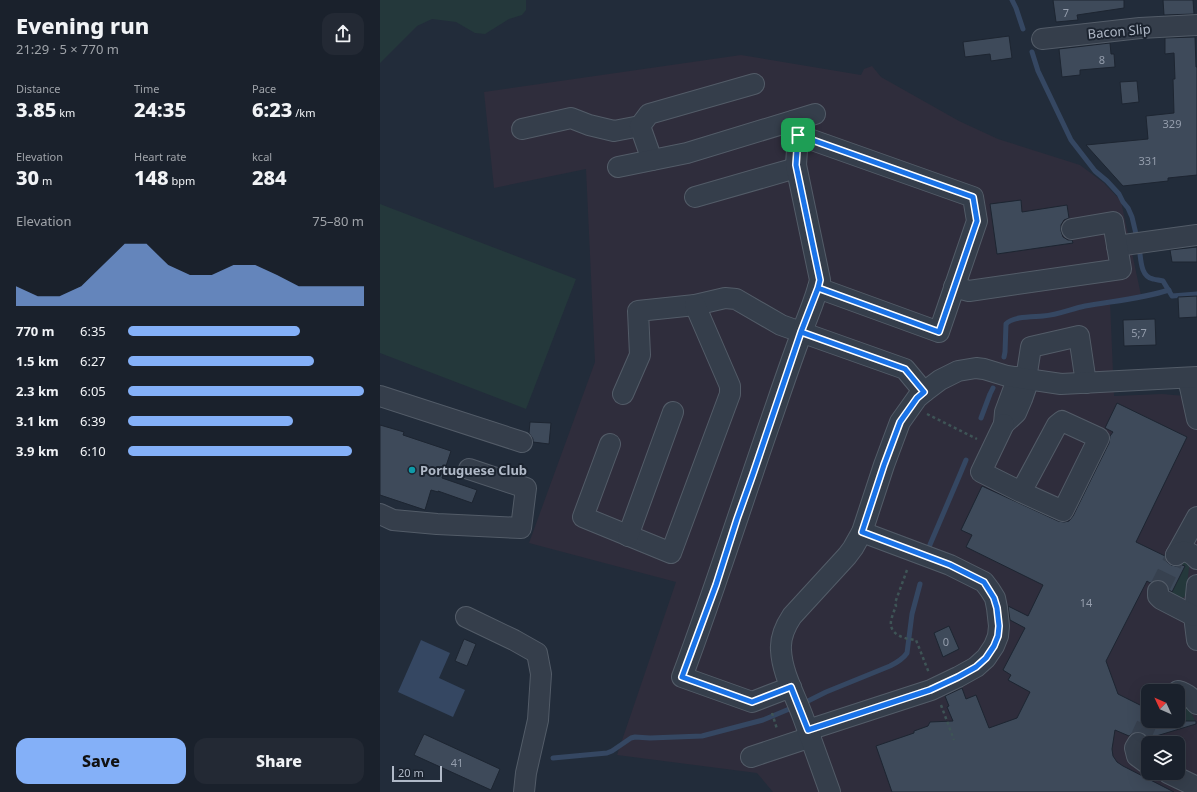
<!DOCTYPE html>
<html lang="en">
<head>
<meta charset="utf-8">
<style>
  :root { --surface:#1a212c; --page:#232934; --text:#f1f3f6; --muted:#9fa3a9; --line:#383e48; --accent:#84b0f8 }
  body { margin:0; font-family:"Noto Sans",sans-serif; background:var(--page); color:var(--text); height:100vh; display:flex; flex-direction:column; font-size:15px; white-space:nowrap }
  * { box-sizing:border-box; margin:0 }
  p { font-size:13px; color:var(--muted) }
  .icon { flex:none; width:22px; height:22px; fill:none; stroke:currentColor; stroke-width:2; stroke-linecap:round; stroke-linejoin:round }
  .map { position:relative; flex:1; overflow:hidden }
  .side { display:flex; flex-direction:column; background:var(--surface); width:380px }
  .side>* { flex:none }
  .needle { width:26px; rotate:314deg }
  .fabs { position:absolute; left:761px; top:684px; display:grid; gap:8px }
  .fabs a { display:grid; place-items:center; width:44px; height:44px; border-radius:8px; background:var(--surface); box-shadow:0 4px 16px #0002,0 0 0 1px var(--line); font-size:20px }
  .scale { position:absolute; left:12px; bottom:10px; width:50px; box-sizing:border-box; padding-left:4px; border:2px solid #b0b9c7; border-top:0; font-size:11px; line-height:14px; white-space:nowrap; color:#b0b9c7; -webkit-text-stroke:3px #1b232f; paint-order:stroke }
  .pin { position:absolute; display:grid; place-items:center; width:34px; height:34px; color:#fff; margin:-17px; border-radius:8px; box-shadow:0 2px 6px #0006 }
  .round { display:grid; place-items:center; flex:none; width:42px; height:42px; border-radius:12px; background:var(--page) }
  .summary { display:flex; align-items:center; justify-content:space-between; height:68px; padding:0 16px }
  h1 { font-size:22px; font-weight:800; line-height:30px }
  .figures { display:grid; grid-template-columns:repeat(3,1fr); gap:6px; height:68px; padding:4px 16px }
  .figures div { display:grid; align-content:center }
  .figures b { font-size:20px; font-weight:800 }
  .figures small { font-size:11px; font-weight:400 }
  .figures p { font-size:11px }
  .chart { height:112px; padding:8px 16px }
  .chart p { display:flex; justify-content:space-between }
  .chart svg { width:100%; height:72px; margin-top:4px; fill:var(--accent); opacity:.7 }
  .cta { display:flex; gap:8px; margin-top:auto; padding:8px 16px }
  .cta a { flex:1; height:46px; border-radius:12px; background:var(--accent); color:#111; font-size:16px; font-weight:800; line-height:46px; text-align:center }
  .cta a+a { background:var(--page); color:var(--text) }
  ul { padding:0 16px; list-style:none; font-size:13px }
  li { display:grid; grid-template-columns:64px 48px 1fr; align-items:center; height:30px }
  li i { height:10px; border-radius:5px; background:var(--accent) }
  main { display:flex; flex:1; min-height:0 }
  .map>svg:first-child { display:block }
  .medical { fill:#2f2d3c; fill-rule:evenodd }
  .green { fill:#24383b }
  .water { fill:#354762 }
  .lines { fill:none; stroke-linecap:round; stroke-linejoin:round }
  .stream { stroke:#354762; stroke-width:5 }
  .building { fill:#3e4a5a; stroke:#1d2531 }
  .minor-tunnel { stroke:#37414f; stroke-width:20; stroke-dasharray:20 10; stroke-linecap:butt }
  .minor-casing { stroke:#535c68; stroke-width:22 }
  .path { stroke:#3e5456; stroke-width:2.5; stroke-dasharray:3 3; stroke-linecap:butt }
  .minor { stroke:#353e4b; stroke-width:20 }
  .route-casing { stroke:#fff; stroke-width:8 }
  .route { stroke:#1a73e8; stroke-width:5 }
  .culture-dot { fill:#0f9aa8; stroke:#1b232f; stroke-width:1.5 }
  .labels { text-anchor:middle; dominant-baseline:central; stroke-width:4; stroke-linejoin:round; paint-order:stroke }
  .number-label { font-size:11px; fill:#949dac }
  .street-label { font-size:13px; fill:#b0b9c7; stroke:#1b232f }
  .poi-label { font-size:13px; font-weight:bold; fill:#b0b9c7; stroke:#1b232f; text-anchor:start }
</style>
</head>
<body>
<main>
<section class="side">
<div class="summary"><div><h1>Evening run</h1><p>21:29 · 5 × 770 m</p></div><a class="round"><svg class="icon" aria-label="share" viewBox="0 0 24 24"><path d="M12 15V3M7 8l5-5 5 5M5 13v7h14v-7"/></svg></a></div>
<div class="figures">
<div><p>Distance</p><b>3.85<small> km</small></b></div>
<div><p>Time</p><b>24:35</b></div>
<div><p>Pace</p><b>6:23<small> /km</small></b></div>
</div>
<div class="figures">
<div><p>Elevation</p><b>30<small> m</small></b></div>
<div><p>Heart rate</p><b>148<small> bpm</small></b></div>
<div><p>kcal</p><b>284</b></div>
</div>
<div class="chart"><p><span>Elevation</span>75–80 m</p>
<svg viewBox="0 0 160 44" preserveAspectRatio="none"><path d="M0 44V32L10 38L20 38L30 32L40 19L50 6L60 6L70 19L80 25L90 25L100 19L110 19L120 25L130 32L140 32L150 32L160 32V44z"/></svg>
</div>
<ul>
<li><b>770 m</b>6:35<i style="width:73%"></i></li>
<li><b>1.5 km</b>6:27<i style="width:79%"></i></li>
<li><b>2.3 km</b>6:05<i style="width:100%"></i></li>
<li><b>3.1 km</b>6:39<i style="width:70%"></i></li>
<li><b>3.9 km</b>6:10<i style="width:95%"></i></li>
</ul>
<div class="cta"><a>Save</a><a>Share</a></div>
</section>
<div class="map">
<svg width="817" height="792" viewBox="0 0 817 792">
  <rect width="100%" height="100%" fill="#222c3a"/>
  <path class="medical" d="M361,55L481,75L484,69L492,66L501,77L579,121L618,139L700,165L724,183L741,201L761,295L730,302L734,396L782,394L817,397V792H393L377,773L237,755L296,582L149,543L215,362L206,169L114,188L104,92ZM768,691H798V721H768ZM768,743H798V773H768Z"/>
  <g class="green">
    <path d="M0,0H146V10L142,15L129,19L105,34L95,33L76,22L52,19L37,26L0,63Z"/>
    <path d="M0,204L196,279L146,409L0,353Z"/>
    <path d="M803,562H806L809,564V568L806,595L802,599L791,593L805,566L801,564Z"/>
    <path d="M798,702C808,704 812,712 815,722L812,723L804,720L801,725L798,721Z"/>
  </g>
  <path class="water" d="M41,640L70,653L59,678L85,690L73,717L18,692Z"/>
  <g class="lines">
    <g class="stream">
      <path d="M632,0L636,8L643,29"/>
      <path d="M652,52L658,71L691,140L715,171L727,181L739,194L743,202L748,208L752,217L756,234"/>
      <path d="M760,254C761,263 762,277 773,279C776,280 779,280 783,281L792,296L817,294"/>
      <path d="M624,357L625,352L626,324C633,316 653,317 663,316C678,315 691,309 705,306C733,301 761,299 789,290"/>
      <path d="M601,418L610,394L613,388"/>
      <path d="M549,547L581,472L586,460"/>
      <path d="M422,704L446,692L510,666C516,663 523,659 527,653L532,614L540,584"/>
      <path d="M173,758L227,753L232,751L251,738L255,737L270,738L322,736L383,720L414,707"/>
    </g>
  </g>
  <g class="building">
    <path d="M673,0H744V8L697,15L698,20L676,22Z"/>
    <path d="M783,0H813L814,14L784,15Z"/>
    <path d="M629,36L632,58L611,61L610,54L585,57L583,42Z"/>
    <path d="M815,37L816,67H817V175L788,178V181L743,186L706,145L768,139L766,116L794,113L793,79H795L794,53L785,54V38Z"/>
    <path d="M730,43L731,54H734L735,67L700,70V75L682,77L679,49Z"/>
    <path d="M757,81L759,102L742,104L740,82Z"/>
    <path d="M641,200L642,212L687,205L689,218L684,220L681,225V231L683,237L688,240H692L693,243L617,254L610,204Z"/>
    <path d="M817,247V262H792L790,250Z"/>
    <path d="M817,296V317L799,318L798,297Z"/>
    <path d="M775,319L776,345L744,346L743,320Z"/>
    <path d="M737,403L807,437L756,542L785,556L786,561L791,565L796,566L802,565L805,566L792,592L789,590L788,585L783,581L778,580L770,583L767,581L726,661L738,694L768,709V721H816V724L773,737L771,743H769L768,737L764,733L758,732L753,733L749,736L735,730L732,749L733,756L737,762L743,766L794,792H512L496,746L534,733V731L548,726L550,722L573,721L567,707L569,706L565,696L582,688L586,699L596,695L609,728L637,718L650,692L628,680L631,675L623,670L645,628L630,620L628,606L648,616L663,585L586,547L592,535L581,530L602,486L678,521L684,522L689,521L693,516L729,443L730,436L733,432L725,428Z"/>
    <path d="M150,422L171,423L169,444L153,442V439L149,433Z"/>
    <path d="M0,425L24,432L23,435L71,451L62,478L97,490L92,503L58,491V492L51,490L45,510L0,495Z"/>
    <path d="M569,626L579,649L563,657L554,633Z"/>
    <path d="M84,639L96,644L87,666L75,661Z"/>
    <path d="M44,734L120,769L111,790L34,755Z"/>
  </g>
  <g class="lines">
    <g class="minor-tunnel">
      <path d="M778,591L796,555"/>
      <path d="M758,743L768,721"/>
    </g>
    <defs>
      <g id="minor">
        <path d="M662,39L760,28L817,25"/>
        <path d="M142,129L191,118L209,125L234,131L260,126"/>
        <path d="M418,135L593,197L597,221L559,332L438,288"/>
        <path d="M272,160L260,126L269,114L374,84"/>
        <path d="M238,167L307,153L435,114"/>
        <path d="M315,197L416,168"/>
        <path d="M737,246L817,235"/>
        <path d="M574,287L589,291L741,269L733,222L692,229"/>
        <path d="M638,377L625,412L624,424L636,413L642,399L649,379"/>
        <path d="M808,378L817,419"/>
        <path d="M646,379L651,347L699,336L706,383"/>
        <path d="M243,394L260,355L258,311L315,305L345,298L356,299L401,325L525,369L544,392"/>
        <path d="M0,396L142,442"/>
        <path d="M624,424L601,472L641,492L677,425L682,421L719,438L683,511L641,492"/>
        <path d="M230,444L203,517L291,553L350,394V386L315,305"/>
        <path d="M0,514L13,520L57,524L141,528L146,488L89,469"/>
        <path d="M248,536L293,412"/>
        <path d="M796,555L817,517"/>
        <path d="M796,555C804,549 811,552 817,559"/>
        <path d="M817,585L814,616L817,640"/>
        <path d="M778,591V596L781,599L814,616"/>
        <path d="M86,617L134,640L157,653L161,674L158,720L146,773L144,792"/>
        <path d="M411,687L372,702L302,677C334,592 361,506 391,420C401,391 411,361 422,332C428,315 436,298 440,280L416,165L418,135L413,121"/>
        <path d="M798,691C806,693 812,698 817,704"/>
        <path d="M428,730L551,690L578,677L596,667L606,658L614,646L618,636L619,626L617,608L615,598L610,590L604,582L570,565L482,532"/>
        <path d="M758,743L755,748L757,756L768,764"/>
        <path d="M371,757L431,737"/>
        <path d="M788,773L817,787"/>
        <path d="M450,792C441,767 432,742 423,717C415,695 402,673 401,650C400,638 406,625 412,616L467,556L473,548L482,532L504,465L520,422L537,398L544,392L560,380L578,371L596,368L604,369L627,376L681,384L817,377"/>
      </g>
    </defs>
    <use href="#minor" class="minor-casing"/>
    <g class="path">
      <path d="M547,414L597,439"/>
      <path d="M527,570L515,603L516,606C514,611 512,616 511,621C509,635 525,639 536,640L549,673"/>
      <path d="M561,705L574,740"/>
      <path d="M392,713L397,729"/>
    </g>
    <use href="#minor" class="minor"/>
  </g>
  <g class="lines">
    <defs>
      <path id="route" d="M418,135L416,165L440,280L438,288L421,332L373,474L357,519L336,585L302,677L372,702L411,687L428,730L550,690L578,677L596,667L606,658L614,646L618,636L619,626L617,608L614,598L604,582L570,565L482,532L504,465L520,422L537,398L544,392L525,369L421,332L438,288L559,332L597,221L593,197L418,135"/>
    </defs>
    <use href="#route" class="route-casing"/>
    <use href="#route" class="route"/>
  </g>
  <circle class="culture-dot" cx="32" cy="470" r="4"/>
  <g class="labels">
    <g class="number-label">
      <text x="686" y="12">7</text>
      <text x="722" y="59">8</text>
      <text x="792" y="123">329</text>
      <text x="768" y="160">331</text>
      <text x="759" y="332">5;7</text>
      <text x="706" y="602">14</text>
      <text x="566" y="641">0</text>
      <text x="77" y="762">41</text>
    </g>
    <g class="street-label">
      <text transform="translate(739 31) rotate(-5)">Bacon Slip</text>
    </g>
    <g class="poi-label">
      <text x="40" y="470">Portuguese Club</text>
    </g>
  </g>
</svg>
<div class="fabs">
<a><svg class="needle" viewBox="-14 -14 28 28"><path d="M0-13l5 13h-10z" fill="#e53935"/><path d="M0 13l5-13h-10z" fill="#9fa3a9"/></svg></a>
<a><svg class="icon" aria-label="layers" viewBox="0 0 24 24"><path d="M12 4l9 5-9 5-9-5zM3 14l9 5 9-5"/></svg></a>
</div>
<div class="scale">20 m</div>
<div class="pin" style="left:418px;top:135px;background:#1e9e55"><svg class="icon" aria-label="arrive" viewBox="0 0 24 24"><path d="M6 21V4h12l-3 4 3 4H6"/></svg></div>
</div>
</main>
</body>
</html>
